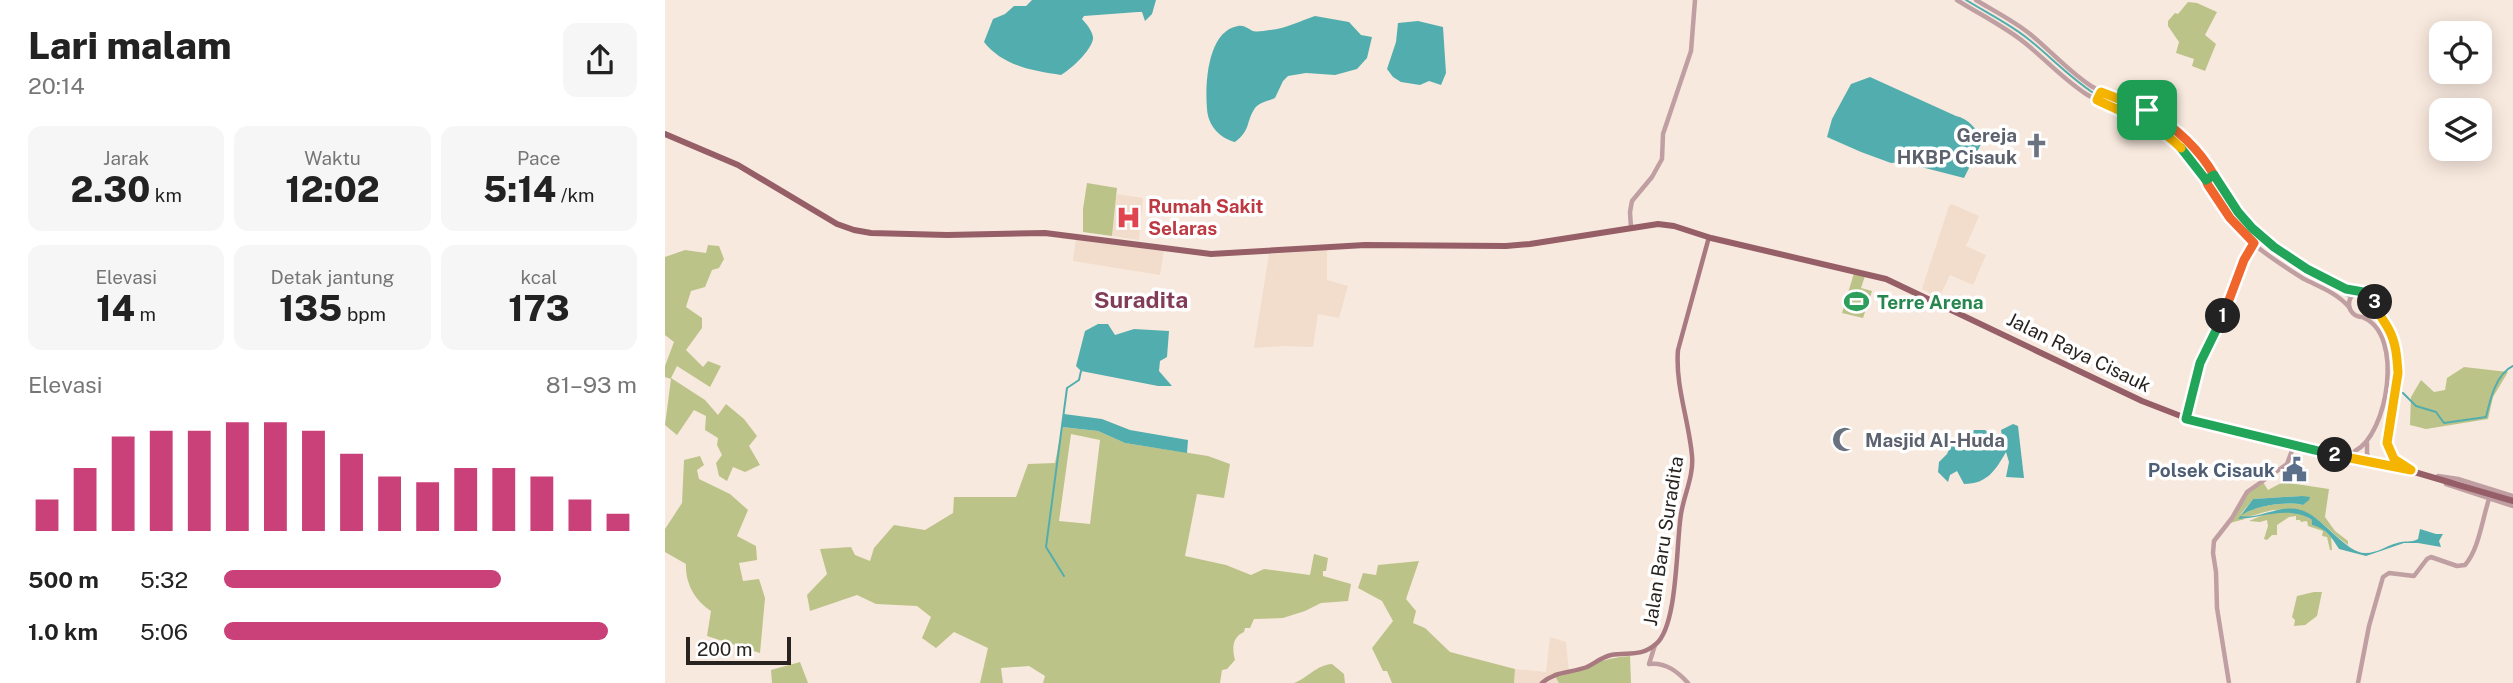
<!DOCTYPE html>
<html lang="id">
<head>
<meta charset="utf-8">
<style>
  :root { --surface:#fff; --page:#f6f6f6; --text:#222; --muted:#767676; --accent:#ca4079 }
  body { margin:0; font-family:"Public Sans",sans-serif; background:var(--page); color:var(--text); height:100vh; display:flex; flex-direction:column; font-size:26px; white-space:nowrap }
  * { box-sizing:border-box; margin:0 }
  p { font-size:23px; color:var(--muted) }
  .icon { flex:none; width:38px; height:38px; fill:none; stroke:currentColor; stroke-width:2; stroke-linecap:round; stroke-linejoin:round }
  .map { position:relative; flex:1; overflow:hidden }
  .details { display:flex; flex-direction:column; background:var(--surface); width:665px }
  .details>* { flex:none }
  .buttons { position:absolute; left:1764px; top:21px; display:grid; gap:14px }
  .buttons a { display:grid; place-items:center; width:63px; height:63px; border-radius:14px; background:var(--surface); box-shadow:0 4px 18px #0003; font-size:35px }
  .scale { position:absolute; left:21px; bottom:18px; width:105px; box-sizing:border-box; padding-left:7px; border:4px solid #28231f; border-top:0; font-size:19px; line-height:24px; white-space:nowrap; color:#28231f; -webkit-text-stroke:5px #fff; paint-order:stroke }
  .pin { position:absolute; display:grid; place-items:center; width:60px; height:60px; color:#fff; margin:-30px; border-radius:14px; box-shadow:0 4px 10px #0006 }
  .km { position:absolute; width:35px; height:35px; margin:-18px; border-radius:50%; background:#222; color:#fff; font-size:19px; line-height:35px; text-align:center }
  .round { display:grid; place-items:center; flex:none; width:74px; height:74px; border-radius:14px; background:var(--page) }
  .summary { display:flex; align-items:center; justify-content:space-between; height:119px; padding:0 28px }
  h1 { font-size:38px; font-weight:800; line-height:52px }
  .figures { display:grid; grid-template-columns:repeat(3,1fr); gap:10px; height:119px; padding:7px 28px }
  .figures div { display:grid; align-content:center; border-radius:14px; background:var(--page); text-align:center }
  .figures b { font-size:35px; font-weight:800 }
  .figures small { font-size:19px; font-weight:400 }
  .figures p { font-size:19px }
  .chart { height:196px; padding:14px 28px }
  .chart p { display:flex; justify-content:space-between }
  .chart svg { width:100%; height:126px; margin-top:7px; stroke:var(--accent); stroke-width:6 }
  ul { padding:0 28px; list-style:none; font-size:23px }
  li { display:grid; grid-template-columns:112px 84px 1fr; align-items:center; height:52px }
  li i { height:18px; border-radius:9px; background:var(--accent) }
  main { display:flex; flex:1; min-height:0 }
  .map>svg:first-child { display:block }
  .built { fill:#f2ddcc }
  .green { fill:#bcc388; fill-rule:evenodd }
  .water { fill:#52aeae }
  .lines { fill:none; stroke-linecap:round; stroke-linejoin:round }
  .stream { stroke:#52aeae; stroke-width:2 }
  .tertiary { stroke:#c09fa3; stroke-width:4.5 }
  .secondary { stroke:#a87980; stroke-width:4.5 }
  .primary { stroke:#965e67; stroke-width:6 }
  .split-1-casing { stroke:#fff; stroke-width:14 }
  .split-2-casing { stroke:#fff; stroke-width:14 }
  .split-3-casing { stroke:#fff; stroke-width:14 }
  .split-4-casing { stroke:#fff; stroke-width:14 }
  .split-5-casing { stroke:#fff; stroke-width:14 }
  .split-1 { stroke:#f0652b; stroke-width:9 }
  .split-2 { stroke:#22a559; stroke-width:9 }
  .split-3 { stroke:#f5b400; stroke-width:9 }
  .split-4 { stroke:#22a559; stroke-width:9 }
  .split-5 { stroke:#f5b400; stroke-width:9 }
  .labels { text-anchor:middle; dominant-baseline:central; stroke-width:7; stroke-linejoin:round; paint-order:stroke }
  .worship-label { font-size:19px; font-weight:bold; fill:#5b616d; stroke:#fff; text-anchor:end }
  .health-label { font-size:19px; font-weight:bold; fill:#be3a42; stroke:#fff; text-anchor:start }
  .leisure-label { font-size:19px; font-weight:bold; fill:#27864d; stroke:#fff; text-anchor:start }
  .street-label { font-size:19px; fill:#28231f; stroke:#fff }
  .service-label { font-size:19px; font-weight:bold; fill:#4e5e75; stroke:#fff; text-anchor:end }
  .quarter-label { font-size:23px; font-weight:bold; fill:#823c55; stroke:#fff }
</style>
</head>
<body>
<main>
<section class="details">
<div class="summary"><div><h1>Lari malam</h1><p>20:14</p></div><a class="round"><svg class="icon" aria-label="share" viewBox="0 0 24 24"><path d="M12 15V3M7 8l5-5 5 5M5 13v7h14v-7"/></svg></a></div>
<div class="figures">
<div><p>Jarak</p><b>2.30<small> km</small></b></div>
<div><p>Waktu</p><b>12:02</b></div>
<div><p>Pace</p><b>5:14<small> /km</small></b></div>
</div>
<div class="figures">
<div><p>Elevasi</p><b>14<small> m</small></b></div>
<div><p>Detak jantung</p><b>135<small> bpm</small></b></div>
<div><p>kcal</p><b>173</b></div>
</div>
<div class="chart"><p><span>Elevasi</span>81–93 m</p>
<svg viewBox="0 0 160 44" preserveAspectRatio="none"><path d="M5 44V33M15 44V22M25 44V11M35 44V9M45 44V9M55 44V6M65 44V6M75 44V9M85 44V17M95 44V25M105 44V27M115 44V22M125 44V22M135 44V25M145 44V33M155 44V38"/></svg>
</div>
<ul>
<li><b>500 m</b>5:32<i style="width:67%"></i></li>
<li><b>1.0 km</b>5:06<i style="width:93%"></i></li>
</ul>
</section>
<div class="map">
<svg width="1848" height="683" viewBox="0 0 1848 683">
  <rect width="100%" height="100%" fill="#f8e9de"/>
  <g class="built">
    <path d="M452,194L478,198L474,240L447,236Z"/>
    <path d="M1287,204L1314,216L1301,246L1321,255L1308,285L1285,275L1274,298L1257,289L1284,206Z"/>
    <path d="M411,238L499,251L495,275L408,261Z"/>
    <path d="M662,250V280L683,286L674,318L653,314L648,347L620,346L589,348L604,254Z"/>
    <path d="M885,637L901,642L904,672L888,674L894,683H849L850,669L881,672Z"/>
  </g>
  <g class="green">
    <path d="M1523,2L1532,3L1552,12L1540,35L1551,44L1540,71L1527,66L1529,59L1511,53L1514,42L1503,26V21L1510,13L1513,14Z"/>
    <path d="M422,183L452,188L447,236L418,232V209Z"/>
    <path d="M43,245L54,246L59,259L54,268L47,270L40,287L26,291L21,307L37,318V328L21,350L38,367L43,361L56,366L45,387L12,366L6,378L40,400L53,415L61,404L79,419L92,436L84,446L95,465L80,472L68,467L62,481L54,476L51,463L57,455L52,445L53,438L40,430L41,416L29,410L12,435L0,425L6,379L0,377V366L9,342L0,335V257L20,250L41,253Z"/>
    <path d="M1189,273L1200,276L1196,288L1207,291L1198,318L1177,313Z"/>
    <path d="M1799,367L1843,372L1828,397L1823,419L1761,429L1745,425L1746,397L1756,380L1769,392L1780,390L1782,378Z"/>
    <path d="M397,427L433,431L460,443L543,456L565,464L559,498L532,494L520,556L561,565L586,575L599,569L645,575L649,554L663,558L661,571H658V576L686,584L683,601L656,603L640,611L618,618L589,619L585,628H580L579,632C567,637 567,649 570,660L562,669L557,670L555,683H378L380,676L364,666L336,668L338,683H315L323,648L289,632L271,648L257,638L266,617L252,606L211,604L192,595L145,611L142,595L162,574L155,549L186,547L190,555L205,561L209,548L229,525L260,530L288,513L289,497H351L363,464L390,463ZM406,434L435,440L425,524L394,521Z"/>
    <path d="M35,456L39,465L32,470L34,479L65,494L83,510L72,536L91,546L92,560L74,563L78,581L94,579L100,598L95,653L42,636L46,611C30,601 20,583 21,564L0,552V529L17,503L19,460Z"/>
    <path d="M1598,482L1603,490L1618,482L1664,489L1660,517L1670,531L1683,541V545C1657,526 1649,506 1608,510C1597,512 1586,517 1576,518L1580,519L1565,523L1582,494ZM1637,496L1641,502L1638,505C1620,501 1592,506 1575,515L1588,499Z"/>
    <path d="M1622,511L1633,512L1647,520V525L1656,527L1666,537L1667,550H1665L1662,537L1657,536L1658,531L1643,526L1642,521L1636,522L1635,520H1631V516L1624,517L1612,525V535H1607L1602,540L1599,539L1603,526L1602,520L1595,522L1584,521L1598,515Z"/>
    <path d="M754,561L741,599L751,611L748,623L760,628L785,652L850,669L849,683H727L722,671H718L707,648L728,621L717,601L693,588L698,573L711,575L713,565Z"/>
    <path d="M1649,592H1657L1652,616L1640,625L1629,626L1630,620L1627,617L1632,596Z"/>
    <path d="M965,656L966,683H894L888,673C915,671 938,657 965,656Z"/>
    <path d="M135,662L143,683H107L106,670Z"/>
    <path d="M667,664L679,674L680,683H629C643,678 651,665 667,664Z"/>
  </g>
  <g class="water">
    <path d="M367,0H491L487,14L480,21L477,12H473L419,16L417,19C421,23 429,33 428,39C426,51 406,69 396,75C368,71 338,66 319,42L328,19L340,14L349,6H361Z"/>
    <path d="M650,16L684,22L696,35L707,37L702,58L692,69L670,75L641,73L623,76L618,81L610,98C604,101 595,102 590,108C581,121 586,130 570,142C554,138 543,125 542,109C540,85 542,31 573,26C580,25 583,29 588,31C591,32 600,31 604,30C620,29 635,21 650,16Z"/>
    <path d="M753,21L778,27L781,73L776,85L764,81L755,85L736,82L728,77L722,69L731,42L733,23Z"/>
    <path d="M1205,77L1291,116C1303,118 1312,130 1318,140L1299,178L1237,162L1226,163L1196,152L1162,137L1167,119L1186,84Z"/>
    <path d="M433,324H443L450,335L469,329L504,331L502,357L495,361L494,371L507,386H493L416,371L411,366L420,331Z"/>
    <path d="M399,414L437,419L465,430L523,440L522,453L460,443L433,431L397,427Z"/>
    <path d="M1348,424L1353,426L1359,478L1341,477L1344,462L1341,452C1331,469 1323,484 1299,484L1292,471L1285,475L1283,482L1273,472L1274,462L1282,454L1286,445L1307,435L1309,430H1320L1338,444L1336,430Z"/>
    <path d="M1637,496L1645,497L1644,500L1638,505C1621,501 1589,506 1575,516C1595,520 1617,502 1639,511C1660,520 1682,554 1701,553C1712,553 1721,546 1732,543C1740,540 1746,543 1753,539L1755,529L1771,534H1778L1774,541L1776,547L1753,543H1739L1701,556L1674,549C1667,538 1661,528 1647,525V520C1623,505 1598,518 1573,519L1588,499Z"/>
  </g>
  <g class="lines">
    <g class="stream">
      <path d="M1301,0C1322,13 1343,23 1362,38C1386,57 1404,77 1430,94"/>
      <path d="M1439,98C1478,114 1509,127 1535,162C1554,188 1567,218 1592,240C1619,264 1652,279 1683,296"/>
      <path d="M1709,316L1717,328"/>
      <path d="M1738,393L1751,406L1771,412L1779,423L1821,417C1825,400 1831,374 1848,366"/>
      <path d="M399,576L381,547L402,388L414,380L416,371"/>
    </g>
    <g class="tertiary">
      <path d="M1292,0C1314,14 1339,26 1360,43C1380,59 1398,79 1421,94C1450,112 1483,118 1509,141C1542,172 1557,216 1591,246C1606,258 1623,269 1639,279C1655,287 1672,293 1684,307"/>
      <path d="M1311,0C1329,11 1349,21 1365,34C1386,51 1403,71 1426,86C1454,103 1486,108 1511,130C1538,152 1551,183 1572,210C1596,242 1655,285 1694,291"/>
      <path d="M966,228L965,212L967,201L987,177L997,159L998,134L1026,51L1030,0"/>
      <circle cx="1697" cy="304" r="13"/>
      <path d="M1710,306C1717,327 1730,334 1733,361C1735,387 1711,437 1728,457C1733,462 1740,466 1746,470"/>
      <path d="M1522,419L1535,363L1563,307L1579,260L1589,243"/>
      <path d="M1702,443V453L1704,460"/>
      <path d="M1687,458L1690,451C1723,434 1739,335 1699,318"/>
      <path d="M1773,476L1793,479L1848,496"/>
      <path d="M1781,484L1848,506"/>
      <path d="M990,645L984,664C1001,662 1013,672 1023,683"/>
      <path d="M1564,683L1552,608L1551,572L1548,553L1549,541L1567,518L1582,492L1622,464L1629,445"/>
      <path d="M1693,683L1704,626L1718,577L1724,573L1749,576L1762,559L1766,557L1792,566L1800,565C1814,549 1817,520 1824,499"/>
    </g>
    <path class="secondary" d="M877,683C890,671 906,673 922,667C930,663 937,657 946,655C964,652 976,657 991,644C1013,625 1011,544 1016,514C1019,495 1029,475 1027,456C1024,421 1010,385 1013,350L1044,237"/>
    <path class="primary" d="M0,134L73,165L172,224L189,230L206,233L282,235L380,233L546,254L700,245L841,246L865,244L993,224L1009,226L1046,238L1221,279L1477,401L1526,420L1657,452L1746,471L1848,501"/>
  </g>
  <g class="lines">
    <defs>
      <path id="split-1" d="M1482,110C1510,127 1533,147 1549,175L1541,180L1543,185L1565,218L1589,243L1579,260L1558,316"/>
      <path id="split-2" d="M1558,316L1535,363L1521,419L1670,455"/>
      <path id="split-3" d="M1670,455L1746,470L1729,459L1722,443L1733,373C1732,357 1731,342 1723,328C1718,319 1712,313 1710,302"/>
      <path id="split-4" d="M1516,148L1541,180L1549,175L1573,212L1587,228L1609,247L1642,269L1681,289L1704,293L1710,302"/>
      <path id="split-5" d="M1482,110L1436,92L1432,100C1462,115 1492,123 1516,148"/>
    </defs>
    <use href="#split-1" class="split-1-casing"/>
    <use href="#split-2" class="split-2-casing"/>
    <use href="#split-3" class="split-3-casing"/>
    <use href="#split-4" class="split-4-casing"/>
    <use href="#split-5" class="split-5-casing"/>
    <use href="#split-1" class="split-1"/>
    <use href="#split-2" class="split-2"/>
    <use href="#split-3" class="split-3"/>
    <use href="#split-4" class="split-4"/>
    <use href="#split-5" class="split-5"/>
  </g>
  <defs>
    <symbol id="church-bare" viewBox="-9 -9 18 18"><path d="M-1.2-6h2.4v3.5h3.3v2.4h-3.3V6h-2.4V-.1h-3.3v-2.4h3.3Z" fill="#6b7280" stroke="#fff" stroke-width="2.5" paint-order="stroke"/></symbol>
    <symbol id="hospital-bare" viewBox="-9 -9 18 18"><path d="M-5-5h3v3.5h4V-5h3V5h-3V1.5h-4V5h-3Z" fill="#e0444e" stroke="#fff" stroke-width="2.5" paint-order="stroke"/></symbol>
    <symbol id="stadium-bare" viewBox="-9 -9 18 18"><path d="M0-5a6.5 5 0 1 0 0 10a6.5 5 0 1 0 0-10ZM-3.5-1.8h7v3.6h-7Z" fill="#2e9e5b" stroke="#fff" stroke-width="2.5" paint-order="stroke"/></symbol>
    <symbol id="mosque-bare" viewBox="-9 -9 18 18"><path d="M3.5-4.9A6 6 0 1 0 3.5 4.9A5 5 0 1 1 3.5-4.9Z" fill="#6b7280" stroke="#fff" stroke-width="2.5" paint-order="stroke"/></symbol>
    <symbol id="civic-bare" viewBox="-9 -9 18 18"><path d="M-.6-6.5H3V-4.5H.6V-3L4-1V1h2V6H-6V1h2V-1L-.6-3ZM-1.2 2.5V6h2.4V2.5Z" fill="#5c6f8a" stroke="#fff" stroke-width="2.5" paint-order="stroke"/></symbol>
  </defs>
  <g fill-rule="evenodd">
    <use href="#church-bare" x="1354" y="128" width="35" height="35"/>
    <use href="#hospital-bare" x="446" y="200" width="35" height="35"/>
    <use href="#stadium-bare" x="1174" y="284" width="35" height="35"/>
    <use href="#mosque-bare" x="1162" y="422" width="35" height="35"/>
    <use href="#civic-bare" x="1612" y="452" width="35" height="35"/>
  </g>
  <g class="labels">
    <g class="worship-label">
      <text x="1352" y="135">Gereja<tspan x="1352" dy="22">HKBP Cisauk</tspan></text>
      <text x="1200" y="440" text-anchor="start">Masjid AI-Huda</text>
    </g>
    <g class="health-label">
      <text x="483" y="206">Rumah Sakit<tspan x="483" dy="22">Selaras</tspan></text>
    </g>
    <g class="leisure-label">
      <text x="1212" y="302">Terre Arena</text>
    </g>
    <g class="street-label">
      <text transform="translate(1414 352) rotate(26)">Jalan Raya Cisauk</text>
      <text transform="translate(998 541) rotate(-81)">Jalan Baru Suradita</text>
    </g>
    <g class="service-label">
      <text x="1610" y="470">Polsek Cisauk</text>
    </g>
    <g class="quarter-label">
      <text x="476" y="299">Suradita</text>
    </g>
  </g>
</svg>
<div class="buttons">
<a><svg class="icon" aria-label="locate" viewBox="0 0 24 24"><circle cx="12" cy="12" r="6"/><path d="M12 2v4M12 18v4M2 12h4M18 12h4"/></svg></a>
<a><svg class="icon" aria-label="layers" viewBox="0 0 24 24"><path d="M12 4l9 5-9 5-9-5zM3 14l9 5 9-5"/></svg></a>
</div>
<div class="scale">200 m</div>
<div class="pin" style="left:1482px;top:110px;background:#1e9e55"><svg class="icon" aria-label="arrive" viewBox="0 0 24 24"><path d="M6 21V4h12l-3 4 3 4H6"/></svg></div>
<b class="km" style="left:1558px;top:316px">1</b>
<b class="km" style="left:1670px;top:455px">2</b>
<b class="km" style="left:1710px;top:302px">3</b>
</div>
</main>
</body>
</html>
